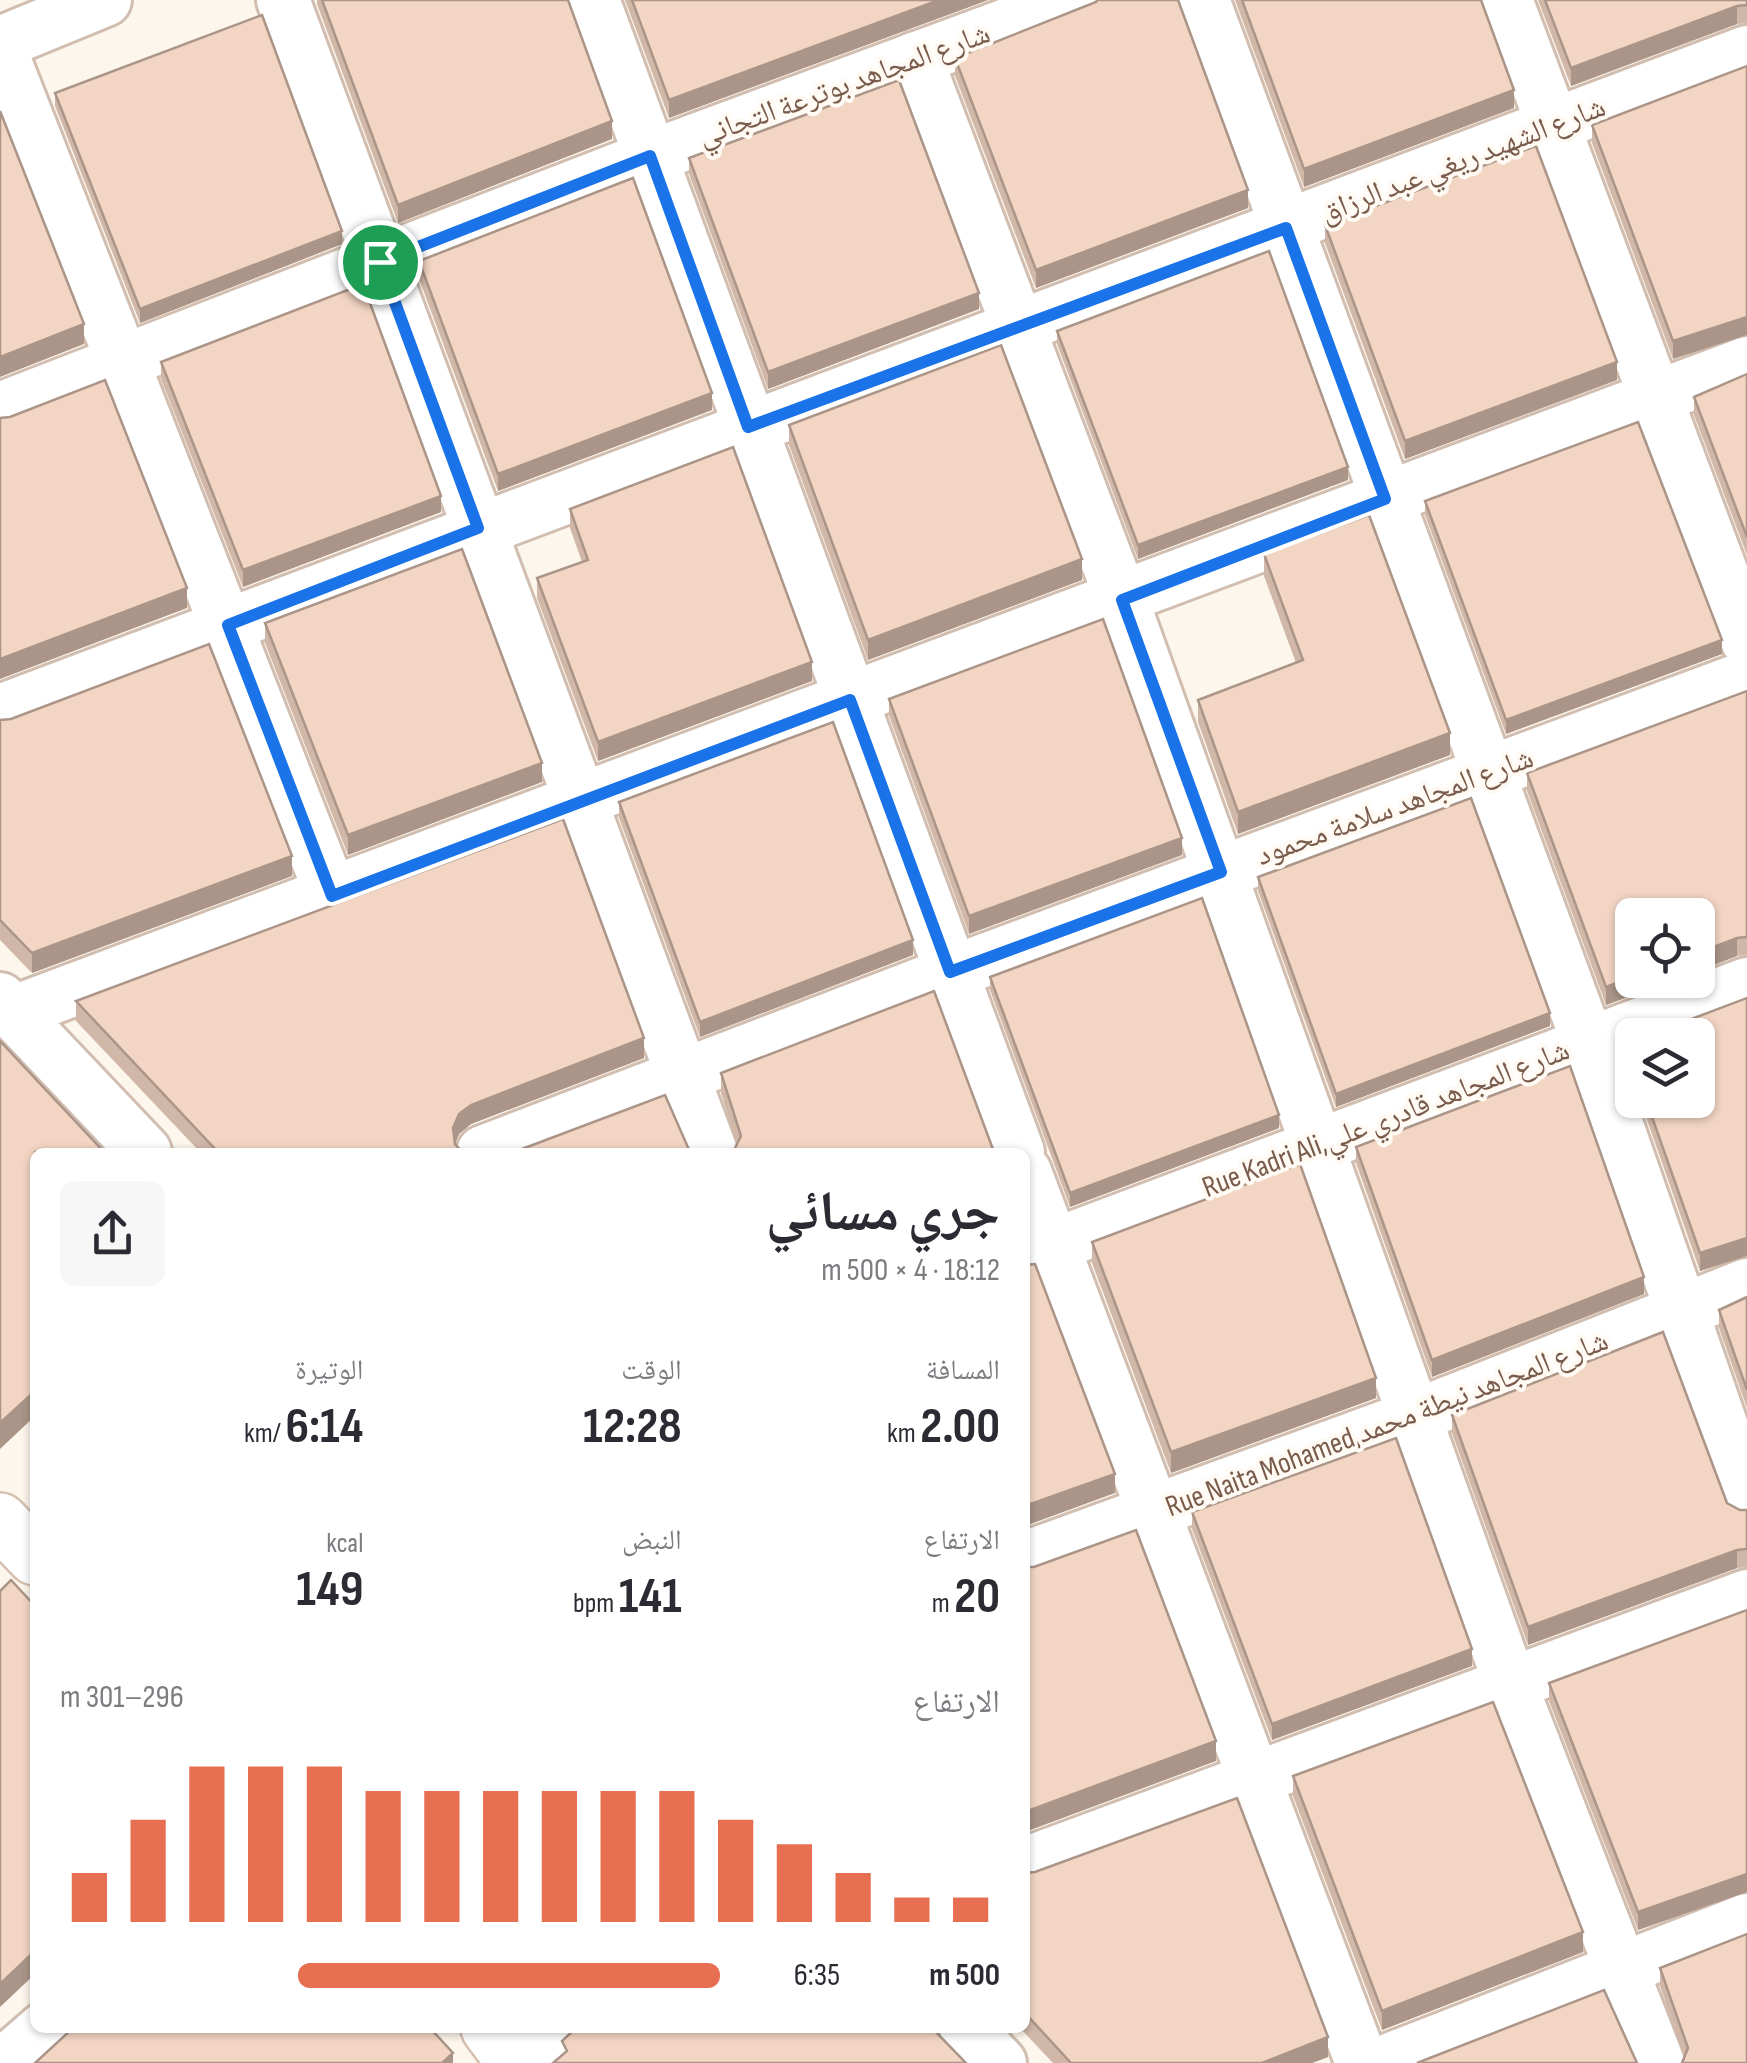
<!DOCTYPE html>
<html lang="ar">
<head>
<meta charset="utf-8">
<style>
  :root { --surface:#fff; --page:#f7f7f7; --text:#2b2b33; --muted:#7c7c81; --accent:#e76f51 }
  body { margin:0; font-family:"Sofia Sans Condensed","Noto Naskh Arabic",sans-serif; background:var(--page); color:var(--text); direction:rtl; height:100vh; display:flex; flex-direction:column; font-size:38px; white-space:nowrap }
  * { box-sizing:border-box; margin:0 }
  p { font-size:32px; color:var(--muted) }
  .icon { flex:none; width:55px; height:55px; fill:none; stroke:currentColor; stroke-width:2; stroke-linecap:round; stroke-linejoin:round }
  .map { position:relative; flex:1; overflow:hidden; direction:ltr }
  .sheet { position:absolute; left:30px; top:1148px; width:1000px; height:885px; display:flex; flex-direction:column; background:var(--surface); border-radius:15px; box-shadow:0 2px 8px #0004; direction:rtl }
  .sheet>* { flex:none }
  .tools { position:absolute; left:1615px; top:898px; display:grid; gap:20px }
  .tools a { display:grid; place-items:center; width:100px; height:100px; border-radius:15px; background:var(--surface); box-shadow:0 2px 8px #0004; font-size:50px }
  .pin { position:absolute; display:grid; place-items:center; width:85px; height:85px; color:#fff; margin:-42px; border:5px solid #fff; border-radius:50%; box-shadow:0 2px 10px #0007 }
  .round { display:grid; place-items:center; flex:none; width:105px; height:105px; border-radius:15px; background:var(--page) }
  .overview { display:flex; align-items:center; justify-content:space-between; height:170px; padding:0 30px }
  h1 { font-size:55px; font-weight:700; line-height:75px }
  .stats { display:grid; grid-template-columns:repeat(3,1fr); gap:15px; height:170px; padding:10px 30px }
  .stats div { display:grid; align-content:center }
  .stats b { font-size:50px; font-weight:700 }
  .stats small { font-size:28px; font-weight:400 }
  .stats p { font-size:28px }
  .chart { height:280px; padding:20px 30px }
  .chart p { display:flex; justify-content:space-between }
  .chart svg { width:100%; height:180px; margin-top:10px; stroke:var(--accent); stroke-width:6 }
  ul { padding:0 30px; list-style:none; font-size:32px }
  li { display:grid; grid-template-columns:160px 120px 1fr; align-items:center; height:75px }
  li i { height:25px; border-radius:12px; background:var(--accent) }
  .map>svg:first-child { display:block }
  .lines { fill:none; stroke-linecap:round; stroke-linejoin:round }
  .street-casing { stroke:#d1beb0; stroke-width:58 }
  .secondary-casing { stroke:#d6c0b0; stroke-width:60 }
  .street { stroke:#fff; stroke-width:52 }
  .secondary { stroke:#fff; stroke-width:55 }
  .wall { fill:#d1b7a8 }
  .shaded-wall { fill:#aa9588 }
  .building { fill:#f3d5c3; stroke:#aa9588; stroke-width:2.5 }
  .route-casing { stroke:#fff; stroke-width:20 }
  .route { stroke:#1a73e8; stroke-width:12 }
  .labels { text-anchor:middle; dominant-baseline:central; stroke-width:8; stroke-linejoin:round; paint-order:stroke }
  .street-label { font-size:30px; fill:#7a5c4d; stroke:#fffaf3 }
</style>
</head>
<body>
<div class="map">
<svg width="1747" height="2063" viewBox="0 0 1747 2063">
  <rect width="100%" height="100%" fill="#fdf6ec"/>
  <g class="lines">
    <defs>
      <g id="street">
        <path d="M283,0L711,1152"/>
        <path d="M593,0L1018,1152"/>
        <path d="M1203,0L1588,1042L1747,1499"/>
        <path d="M1506,0L1747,640"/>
        <path d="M0,43L105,0"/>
        <path d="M0,49L332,896"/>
        <path d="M916,58L1122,600L1510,1683L1658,2063"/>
        <path d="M0,409L650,157L1074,0"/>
        <path d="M0,711L1747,52"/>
        <path d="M0,999L145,1152"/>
        <path d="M14,1012L1747,363"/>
        <path d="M483,1152L950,973L1747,677"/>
        <path d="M1025,1172L1362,2063"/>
        <path d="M1025,1256L1747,984"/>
        <path d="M1025,1558L1415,1416L1747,1285"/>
        <path d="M1025,1864L1747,1596"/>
        <path d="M966,2028L1000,2063"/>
        <path d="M5,2063L45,2028"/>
        <path d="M522,2063L562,2028"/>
        <path d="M1381,2063L1747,1920"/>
      </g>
      <g id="secondary">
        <path d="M0,1521L35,1557"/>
        <path d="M489,2028L515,2063"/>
      </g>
    </defs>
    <use href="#street" class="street-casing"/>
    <use href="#secondary" class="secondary-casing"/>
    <use href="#street" class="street"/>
    <use href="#secondary" class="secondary"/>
  </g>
  <g class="wall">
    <path d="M317,0H568L612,139L398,223L317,4Z"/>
    <path d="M625,0H988L669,118Z"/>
    <path d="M1235,0H1481L1514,108L1304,187Z"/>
    <path d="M1538,0H1747V23L1737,24L1571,86Z"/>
    <path d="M1096,2L1248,208L1036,288L955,76V58Z"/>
    <path d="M1747,66L1673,359L1592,143V125Z"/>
    <path d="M55,93L342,244L140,323L55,106Z"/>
    <path d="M689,158L979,309L768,389L689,174Z"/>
    <path d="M1325,225L1617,380L1405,459L1325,243Z"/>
    <path d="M419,261L712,410L498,491L419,279Z"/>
    <path d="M1057,331L1348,480L1138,559L1057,344Z"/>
    <path d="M161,362L441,512L243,587L161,379Z"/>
    <path d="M1747,374V555L1694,415V397Z"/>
    <path d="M789,425L1082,580L868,660L789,445Z"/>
    <path d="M1425,501L1722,654L1506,734L1425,515Z"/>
    <path d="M570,509L812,681L598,761L537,598V578L582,562L570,528Z"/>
    <path d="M1264,554L1450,755L1238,834L1198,722V700L1296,663L1264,576Z"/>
    <path d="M265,623L542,782L348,855L265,643Z"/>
    <path d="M1747,691V955L1737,956L1606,1005L1527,791V773Z"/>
    <path d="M889,699L1182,855L969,934L889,716Z"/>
    <path d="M0,720L292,876L32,973L0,940Z"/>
    <path d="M619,802L913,955L700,1037L619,818Z"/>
    <path d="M1258,877L1550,1026L1336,1107L1258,891Z"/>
    <path d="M990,977L1279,1128L1070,1207L990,990Z"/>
    <path d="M1747,998V1256L1700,1271L1640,1100H1698Z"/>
    <path d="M76,1001L644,1058L471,1124L459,1134L455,1144L462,1152H200L76,1021Z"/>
    <path d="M1632,1041V1079L1627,1061V1043Z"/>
    <path d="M721,1073L994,1152L737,1144L721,1093Z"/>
    <path d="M1356,1147L1644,1294L1432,1377L1356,1163Z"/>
    <path d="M1092,1242L1376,1398L1171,1473L1092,1263Z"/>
    <path d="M1747,1297V1408L1719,1328V1310Z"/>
    <path d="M1452,1415L1727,1503L1740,1510H1747V1567L1737,1568L1528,1645L1452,1433Z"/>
    <path d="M1192,1512L1472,1666L1272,1740L1192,1529Z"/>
    <path d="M1747,1610V1892L1638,1930L1549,1701V1683Z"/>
    <path d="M1293,1776L1583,1952L1382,2030L1293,1796Z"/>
    <path d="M1025,1873L1328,2057L1312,2063H1053L1020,2028H1025Z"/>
    <path d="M1747,1934L1684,2057L1660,1986V1968Z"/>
  </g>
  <g class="shaded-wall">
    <path d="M939,0H988L669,118V100Z"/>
    <path d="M1737,6V24L1571,86V68Z"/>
    <path d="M1514,90V108L1304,187V169Z"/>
    <path d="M612,121V139L398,223V205Z"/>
    <path d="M1248,190V208L1036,288V270Z"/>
    <path d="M342,231V244L140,323V309Z"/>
    <path d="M979,293V309L768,389V372Z"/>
    <path d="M1747,317V335L1673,359V341Z"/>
    <path d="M84,324V344L0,377V357Z"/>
    <path d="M1617,362V380L1405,459V441Z"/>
    <path d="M712,393V410L498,491V474Z"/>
    <path d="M1348,467V480L1138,559V545Z"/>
    <path d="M441,496V512L243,587V570Z"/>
    <path d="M1082,559V580L868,660V640Z"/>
    <path d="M187,588V608L0,679V659Z"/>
    <path d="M1722,640V654L1506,734V720Z"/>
    <path d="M812,662V681L598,761V742Z"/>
    <path d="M1450,733V755L1238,834V812Z"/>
    <path d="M542,763V782L348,855V835Z"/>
    <path d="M1182,838V855L969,934V916Z"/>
    <path d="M292,856V876L32,973V953Z"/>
    <path d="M1737,938V956L1698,971V953Z"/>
    <path d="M913,940V955L700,1037V1022Z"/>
    <path d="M1632,977V980H1673L1606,1005V987Z"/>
    <path d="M1550,1013V1026L1336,1107V1094Z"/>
    <path d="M644,1038V1058L471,1124L459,1134L453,1148V1128L459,1114L471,1105Z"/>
    <path d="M1279,1115V1128L1070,1207V1193Z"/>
    <path d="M1747,1238V1256L1700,1271V1253Z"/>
    <path d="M1644,1277V1294L1432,1377V1360Z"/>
    <path d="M1376,1378V1398L1171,1473V1452Z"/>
    <path d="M35,1391V1416L0,1449V1423Z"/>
    <path d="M1115,1474V1493L1025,1526V1506Z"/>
    <path d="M1737,1550V1568L1528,1645V1627Z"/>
    <path d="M1472,1649V1666L1272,1740V1724Z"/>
    <path d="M1216,1741V1761L1025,1832V1812Z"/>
    <path d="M1747,1874V1892L1638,1930V1912Z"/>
    <path d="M1583,1932V1952L1382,2030V2011Z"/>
    <path d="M35,1951V1974L0,2007V1984Z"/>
    <path d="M1328,2037V2057L1312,2063H1262Z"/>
    <path d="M453,2053V2063H442Z"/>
  </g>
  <g class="building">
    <path d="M322,0H568L612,121L398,205Z"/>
    <path d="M632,0H939L669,100Z"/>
    <path d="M1097,0H1178L1248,190L1036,270L955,58L1096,2Z"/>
    <path d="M1242,0H1481L1514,90L1304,169Z"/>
    <path d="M1545,0H1747V5L1737,6L1571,68Z"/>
    <path d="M262,15L342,231L140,309L55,93Z"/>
    <path d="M1747,66V317L1673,341L1592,125Z"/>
    <path d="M899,80L979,293L768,372L689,158Z"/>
    <path d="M0,111L84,324L0,357Z"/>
    <path d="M1536,146L1617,362L1405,441L1325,225Z"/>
    <path d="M633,178L712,393L498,474L419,261Z"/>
    <path d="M1269,251L1348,467L1138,545L1057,331Z"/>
    <path d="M363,284L441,496L243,570L161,362Z"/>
    <path d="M1001,345L1082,559L868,640L789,425Z"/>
    <path d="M1747,374V537L1694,397Z"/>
    <path d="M105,380L187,588L0,659V418L10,417Z"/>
    <path d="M1638,422L1722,640L1506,720L1425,501Z"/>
    <path d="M733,447L812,662L598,742L537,578L588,560L570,509Z"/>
    <path d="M1369,515L1450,733L1238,812L1198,700L1303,660L1264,554Z"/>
    <path d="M462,549L542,763L348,835L265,623Z"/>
    <path d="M1103,619L1182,838L969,916L889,699Z"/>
    <path d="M209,644L292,856L32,953L0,920V720L11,719Z"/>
    <path d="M1747,691V937L1737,938L1698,953V915H1632V977L1606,987L1527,773Z"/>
    <path d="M833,722L913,940L700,1022L619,802Z"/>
    <path d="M1471,798L1550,1013L1336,1094L1258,877Z"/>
    <path d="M563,819L644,1038L471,1105L459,1114L453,1128L455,1144L462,1152H218L76,1001Z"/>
    <path d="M1202,898L1279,1115L1070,1193L990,977Z"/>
    <path d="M934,991L994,1152H733L741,1136L721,1073Z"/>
    <path d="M1747,998V1238L1700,1253L1646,1100H1698V1035H1649Z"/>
    <path d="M0,1041L104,1152H35V1391L0,1423Z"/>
    <path d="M1632,1041V1061L1627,1043Z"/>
    <path d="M1570,1066L1644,1277L1432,1360L1356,1147Z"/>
    <path d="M665,1095L690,1152H514Z"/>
    <path d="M1300,1164L1376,1378L1171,1452L1092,1242Z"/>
    <path d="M1035,1264L1115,1474L1025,1506V1265Z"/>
    <path d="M1747,1297V1390L1719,1310Z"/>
    <path d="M1663,1332L1727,1503L1740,1510H1747V1549L1737,1550L1528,1627L1452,1415Z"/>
    <path d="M1396,1438L1472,1649L1272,1724L1192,1512Z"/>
    <path d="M1136,1530L1216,1741L1025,1812V1567H1034Z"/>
    <path d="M11,1580L35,1606V1951L0,1984V1591Z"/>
    <path d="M1747,1610V1874L1638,1912L1549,1683Z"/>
    <path d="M1493,1702L1583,1932L1382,2011L1293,1776Z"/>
    <path d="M1237,1798L1328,2037L1262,2063H1071L1025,2013V1873L1035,1872Z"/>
    <path d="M1747,1934V2063H1682L1688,2048L1660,1968Z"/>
    <path d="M1604,1990L1637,2063H1417Z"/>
    <path d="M73,2028H430L453,2053L442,2063H35Z"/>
    <path d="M576,2028H932L966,2063H553L567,2051L562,2041Z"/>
  </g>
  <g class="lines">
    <defs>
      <path id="route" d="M650,156L748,427L1286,228L1385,499L1122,600L1221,872L950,972L850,700L332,896L228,625L478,528L380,262Z"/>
    </defs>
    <use href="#route" class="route-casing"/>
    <use href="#route" class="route"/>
  </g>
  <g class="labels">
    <g class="street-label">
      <text transform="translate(844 85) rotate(-20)">شارع المجاهد بوترعة التجاني</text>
      <text transform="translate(1463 160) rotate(-21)">شارع الشهيد ريغي عبد الرزاق</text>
      <text transform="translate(1395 807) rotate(-20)">شارع المجاهد سلامة محمود</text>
      <text transform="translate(1386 1119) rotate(-21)">Rue Kadri Ali,شارع المجاهد قادري علي</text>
      <text transform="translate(1387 1424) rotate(-21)">Rue Naita Mohamed,شارع المجاهد نيطة محمد</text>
    </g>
  </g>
</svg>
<div class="tools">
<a><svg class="icon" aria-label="locate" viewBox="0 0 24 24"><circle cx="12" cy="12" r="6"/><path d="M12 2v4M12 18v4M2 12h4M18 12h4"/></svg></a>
<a><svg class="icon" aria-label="layers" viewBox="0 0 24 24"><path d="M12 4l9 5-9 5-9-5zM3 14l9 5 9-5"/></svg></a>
</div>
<div class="pin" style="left:380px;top:262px;background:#1e9e55"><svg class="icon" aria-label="arrive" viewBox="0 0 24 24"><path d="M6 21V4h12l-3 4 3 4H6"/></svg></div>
<section class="sheet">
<div class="overview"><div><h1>جري مسائي</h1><p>18:12 · 4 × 500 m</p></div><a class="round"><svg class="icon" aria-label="share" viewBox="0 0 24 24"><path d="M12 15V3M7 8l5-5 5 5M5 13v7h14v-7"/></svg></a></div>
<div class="stats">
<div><p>المسافة</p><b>2.00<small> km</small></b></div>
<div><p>الوقت</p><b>12:28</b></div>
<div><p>الوتيرة</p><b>6:14<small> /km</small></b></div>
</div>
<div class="stats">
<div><p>الارتفاع</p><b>20<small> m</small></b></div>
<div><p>النبض</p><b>141<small> bpm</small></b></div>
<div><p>kcal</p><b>149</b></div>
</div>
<div class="chart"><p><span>الارتفاع</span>296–301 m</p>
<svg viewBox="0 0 160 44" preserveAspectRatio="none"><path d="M5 44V32M15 44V19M25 44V6M35 44V6M45 44V6M55 44V12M65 44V12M75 44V12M85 44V12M95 44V12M105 44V12M115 44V19M125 44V25M135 44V32M145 44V38M155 44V38"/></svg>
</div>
<ul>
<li><b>500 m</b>6:35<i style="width:64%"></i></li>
</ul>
</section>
</div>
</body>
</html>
